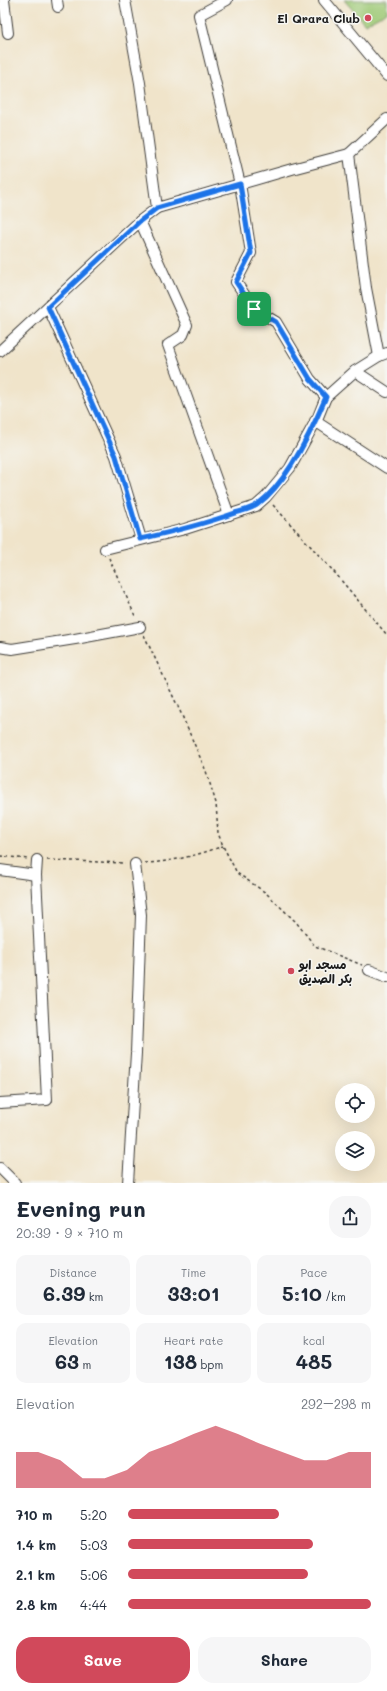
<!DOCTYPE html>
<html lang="en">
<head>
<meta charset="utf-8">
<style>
  :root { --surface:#fff; --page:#f6f6f7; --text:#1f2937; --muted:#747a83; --accent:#d1495b }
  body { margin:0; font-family:Mali,"Playpen Sans Arabic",sans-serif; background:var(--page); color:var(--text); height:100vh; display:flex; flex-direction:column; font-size:15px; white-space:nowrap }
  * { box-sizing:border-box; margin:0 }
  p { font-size:13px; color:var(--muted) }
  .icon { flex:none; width:22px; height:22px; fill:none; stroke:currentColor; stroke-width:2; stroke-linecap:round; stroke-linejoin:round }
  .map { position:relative; height:1183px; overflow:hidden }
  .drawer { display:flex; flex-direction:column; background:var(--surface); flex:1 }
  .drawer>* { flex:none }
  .fabs { position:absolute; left:335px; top:1083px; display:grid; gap:8px }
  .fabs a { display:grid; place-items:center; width:40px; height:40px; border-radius:50%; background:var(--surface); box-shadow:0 4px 16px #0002; font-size:20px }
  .pin { position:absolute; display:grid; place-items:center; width:34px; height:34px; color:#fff; margin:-17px; border-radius:8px; box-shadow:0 2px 6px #0006 }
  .round { display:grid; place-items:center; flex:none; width:42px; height:42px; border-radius:16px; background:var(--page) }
  .summary { display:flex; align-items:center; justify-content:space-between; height:68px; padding:0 16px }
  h1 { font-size:22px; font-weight:800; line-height:30px }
  .stats { display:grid; grid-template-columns:repeat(3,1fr); gap:6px; height:68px; padding:4px 16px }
  .stats div { display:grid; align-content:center; border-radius:10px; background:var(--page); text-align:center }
  .stats b { font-size:20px; font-weight:800 }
  .stats small { font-size:11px; font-weight:400 }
  .stats p { font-size:11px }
  .chart { height:112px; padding:8px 16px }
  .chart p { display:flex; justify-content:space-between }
  .chart svg { width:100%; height:72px; margin-top:4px; fill:var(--accent); opacity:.7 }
  .cta { display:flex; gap:8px; margin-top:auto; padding:8px 16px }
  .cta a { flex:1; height:46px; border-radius:16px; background:var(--accent); color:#fff; font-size:16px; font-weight:800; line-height:46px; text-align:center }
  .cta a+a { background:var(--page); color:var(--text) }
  ul { padding:0 16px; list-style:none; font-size:13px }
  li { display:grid; grid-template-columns:64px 48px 1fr; align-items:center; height:30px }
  li i { height:10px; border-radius:5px; background:var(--accent) }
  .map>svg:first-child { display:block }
  .green { fill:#9ec976; stroke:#5d7249 }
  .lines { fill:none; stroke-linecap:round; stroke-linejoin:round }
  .minor-casing { stroke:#3c3a36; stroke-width:12 }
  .path { stroke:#3c3a36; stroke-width:1.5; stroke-dasharray:3 3; stroke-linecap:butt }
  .minor { stroke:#fff; stroke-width:10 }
  .route-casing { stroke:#fff; stroke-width:8 }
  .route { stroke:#1a73e8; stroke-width:5 }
  .poi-dot { fill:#d1495b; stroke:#f6f6f2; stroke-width:1.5 }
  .labels { text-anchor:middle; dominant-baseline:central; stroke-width:3; stroke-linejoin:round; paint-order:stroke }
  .poi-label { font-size:12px; font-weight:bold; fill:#1c1c1c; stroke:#f6f6f2; text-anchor:end }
</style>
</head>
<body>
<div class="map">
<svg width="387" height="1183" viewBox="0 0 387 1183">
  <rect width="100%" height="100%" fill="#f6f6f2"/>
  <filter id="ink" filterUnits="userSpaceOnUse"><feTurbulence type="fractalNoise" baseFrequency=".025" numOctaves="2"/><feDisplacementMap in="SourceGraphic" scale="8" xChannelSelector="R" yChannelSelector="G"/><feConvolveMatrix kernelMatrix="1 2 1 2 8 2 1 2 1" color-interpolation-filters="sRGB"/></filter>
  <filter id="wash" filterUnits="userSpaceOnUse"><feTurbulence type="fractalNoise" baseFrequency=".012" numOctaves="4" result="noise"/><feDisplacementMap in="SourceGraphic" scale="16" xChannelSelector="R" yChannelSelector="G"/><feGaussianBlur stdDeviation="0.9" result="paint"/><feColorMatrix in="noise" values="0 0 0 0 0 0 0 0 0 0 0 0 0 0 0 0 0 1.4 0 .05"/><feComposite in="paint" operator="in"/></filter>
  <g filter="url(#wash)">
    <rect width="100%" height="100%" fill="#f0e4ca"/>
    <path class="green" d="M344,0H387V12L365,24Z"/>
  </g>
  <g filter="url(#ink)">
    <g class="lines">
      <defs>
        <g id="minor">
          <path d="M4,0L8,33"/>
          <path d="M57,0L58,7"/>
          <path d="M125,0L140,83L157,208"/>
          <path d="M227,0L199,15L240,184L251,253L236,282L254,309L276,322L310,379L326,397"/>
          <path d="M324,0L387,76"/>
          <path d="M349,154L387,119"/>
          <path d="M140,221L187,325L183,335L168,345L229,515"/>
          <path d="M48,307L116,456L141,539"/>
          <path d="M0,351L140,221L157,208L292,169L349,154L366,288L379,356"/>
          <path d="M355,371L387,392"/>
          <path d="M315,421L387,468"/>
          <path d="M105,549L185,529L256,506L266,497L290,468L318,417L326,397L355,371L379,356L387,353"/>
          <path d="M0,647L12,649L75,639L140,627"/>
          <path d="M0,870L36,875"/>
          <path d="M369,970L387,977"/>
          <path d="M0,1103L47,1100L36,875L37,860"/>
          <path d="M0,1168L15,1183"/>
          <path d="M128,1183L136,1053L141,915L135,864"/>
        </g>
      </defs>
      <use href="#minor" class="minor-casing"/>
      <g class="path">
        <path d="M273,505L335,573L387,635"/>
        <path d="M109,558L136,618"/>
        <path d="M144,635L180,711L206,771L216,803L218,833L223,846L237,873L266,893L296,922L315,946L362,965"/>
        <path d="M0,856L28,859"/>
        <path d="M47,860L125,863"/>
        <path d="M145,863C172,862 198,855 223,846"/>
      </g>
      <use href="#minor" class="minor"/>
    </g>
  </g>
  <g class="lines" filter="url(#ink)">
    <defs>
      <path id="route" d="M240,184L251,253L236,282L254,309L276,322L310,379L326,397C312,430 287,483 258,504C252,509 242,511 235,513C204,524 172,532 140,539L116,456L48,307L140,221L157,208Z"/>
    </defs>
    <use href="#route" class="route-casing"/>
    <use href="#route" class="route"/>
  </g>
  <g class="poi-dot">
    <circle cx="368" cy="18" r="4"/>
    <circle cx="291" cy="971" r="4"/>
  </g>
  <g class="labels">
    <g class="poi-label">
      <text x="360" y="18">El Qrara Club</text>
      <text x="299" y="964" text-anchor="start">مسجد ابو<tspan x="299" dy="14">بكر الصديق</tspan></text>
    </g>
  </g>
</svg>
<div class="fabs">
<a><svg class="icon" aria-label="locate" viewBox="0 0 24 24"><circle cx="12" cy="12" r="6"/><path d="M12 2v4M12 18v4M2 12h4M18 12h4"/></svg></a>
<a><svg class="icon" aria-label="layers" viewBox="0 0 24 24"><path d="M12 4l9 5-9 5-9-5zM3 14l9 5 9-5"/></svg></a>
</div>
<div class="pin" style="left:254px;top:309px;background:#1e9e55"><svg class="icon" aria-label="arrive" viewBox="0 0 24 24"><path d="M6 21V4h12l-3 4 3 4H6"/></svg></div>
</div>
<section class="drawer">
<div class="summary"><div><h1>Evening run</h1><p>20:39 · 9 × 710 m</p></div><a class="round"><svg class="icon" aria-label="share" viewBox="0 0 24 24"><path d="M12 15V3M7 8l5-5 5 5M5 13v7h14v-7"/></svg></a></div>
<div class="stats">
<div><p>Distance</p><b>6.39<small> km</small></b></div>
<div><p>Time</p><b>33:01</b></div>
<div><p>Pace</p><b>5:10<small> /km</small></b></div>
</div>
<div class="stats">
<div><p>Elevation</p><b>63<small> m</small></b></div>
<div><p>Heart rate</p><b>138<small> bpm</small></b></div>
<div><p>kcal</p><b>485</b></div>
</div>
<div class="chart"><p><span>Elevation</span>292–298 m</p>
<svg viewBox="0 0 160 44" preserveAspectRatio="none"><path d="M0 44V22L10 22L20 27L30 38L40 38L50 33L60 22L70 17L80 11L90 6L100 11L110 17L120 22L130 27L140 27L150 22L160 22V44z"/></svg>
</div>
<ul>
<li><b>710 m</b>5:20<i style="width:62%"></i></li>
<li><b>1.4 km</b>5:03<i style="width:76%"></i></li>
<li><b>2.1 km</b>5:06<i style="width:74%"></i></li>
<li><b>2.8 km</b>4:44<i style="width:100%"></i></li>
</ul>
<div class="cta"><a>Save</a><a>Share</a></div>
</section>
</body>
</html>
